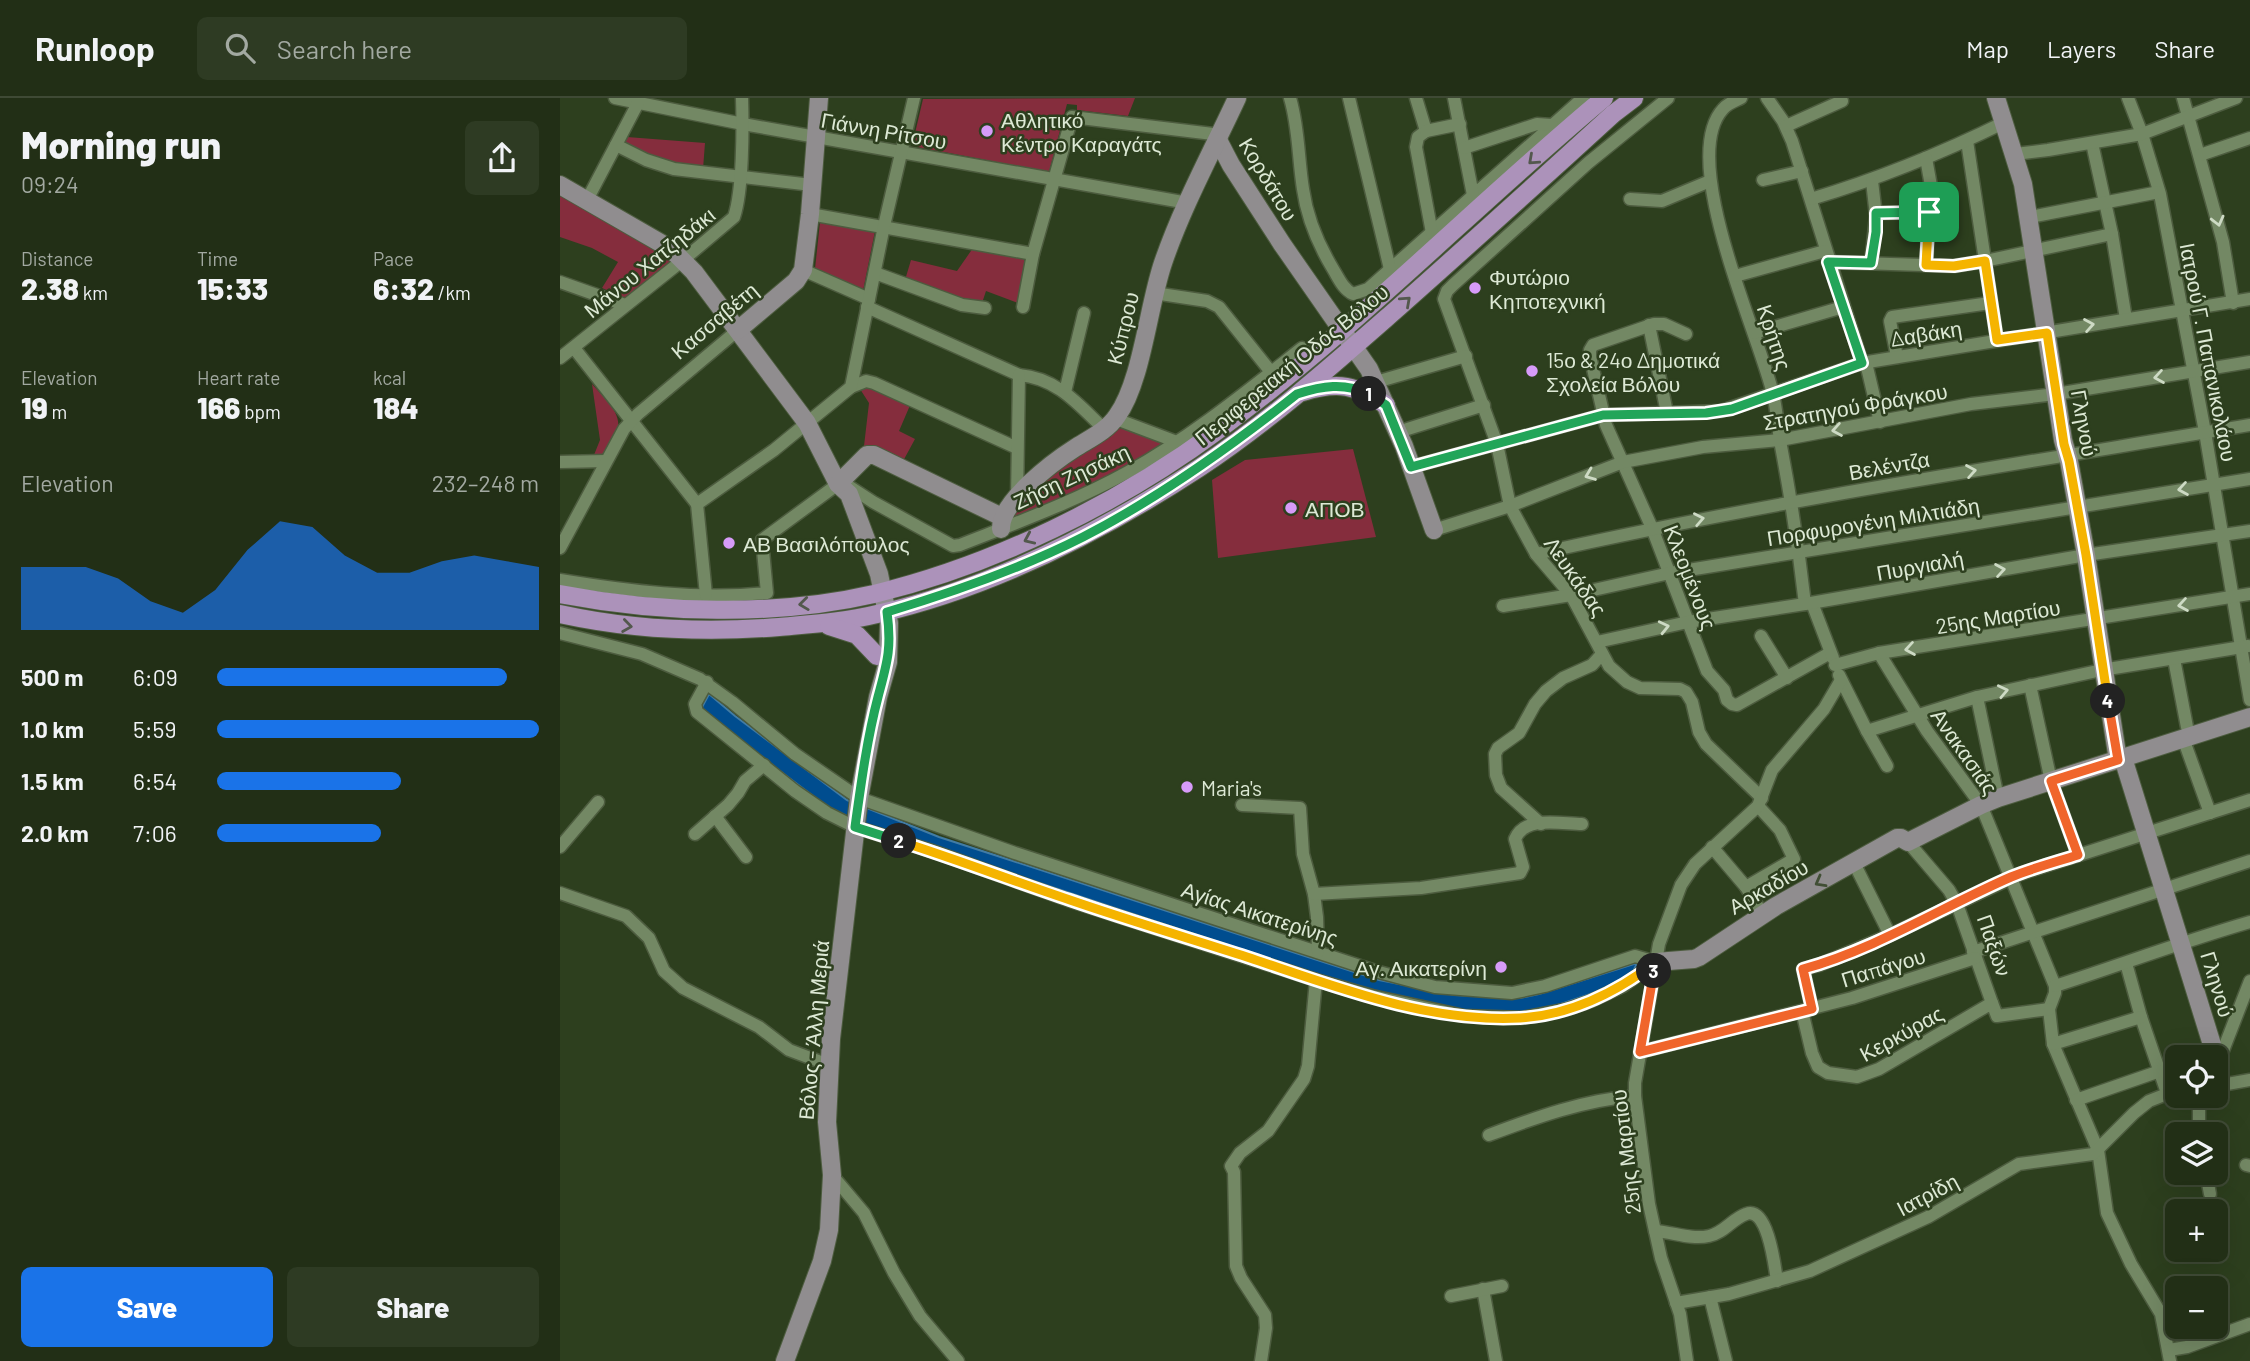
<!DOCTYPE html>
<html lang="en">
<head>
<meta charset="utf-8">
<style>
  :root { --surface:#222f16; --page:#2e3b23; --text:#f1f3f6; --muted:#a2a9a1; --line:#3f4a35; --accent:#1a73e8 }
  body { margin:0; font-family:Barlow,sans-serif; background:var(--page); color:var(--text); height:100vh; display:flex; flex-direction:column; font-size:26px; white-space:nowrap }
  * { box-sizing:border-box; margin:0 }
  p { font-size:23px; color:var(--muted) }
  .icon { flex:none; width:38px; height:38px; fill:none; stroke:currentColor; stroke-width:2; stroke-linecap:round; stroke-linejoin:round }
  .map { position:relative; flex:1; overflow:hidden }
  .details { display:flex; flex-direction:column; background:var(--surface); width:560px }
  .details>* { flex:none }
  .buttons { position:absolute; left:1605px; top:947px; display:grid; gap:14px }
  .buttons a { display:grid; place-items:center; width:63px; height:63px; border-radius:10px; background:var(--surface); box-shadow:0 7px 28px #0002,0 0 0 2px var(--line); font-size:35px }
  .pin { position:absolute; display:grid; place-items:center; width:60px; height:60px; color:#fff; margin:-30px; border-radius:14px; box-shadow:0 4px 10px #0006 }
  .km { position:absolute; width:35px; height:35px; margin:-18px; border-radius:50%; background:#222; color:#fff; font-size:19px; line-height:35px; text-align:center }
  .round { display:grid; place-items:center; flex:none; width:74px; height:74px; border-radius:10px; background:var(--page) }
  .summary { display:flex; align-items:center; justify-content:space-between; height:119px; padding:0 21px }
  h1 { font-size:38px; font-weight:800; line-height:52px }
  .figures { display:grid; grid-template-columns:repeat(3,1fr); gap:10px; height:119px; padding:7px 21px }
  .figures div { display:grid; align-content:center }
  .figures b { font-size:30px; font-weight:800 }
  .figures small { font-size:19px; font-weight:400 }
  .figures p { font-size:19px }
  .chart { height:196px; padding:14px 21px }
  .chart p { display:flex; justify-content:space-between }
  .chart svg { width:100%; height:126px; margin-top:7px; fill:var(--accent); opacity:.7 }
  .primary-button { display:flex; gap:14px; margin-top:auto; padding:14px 21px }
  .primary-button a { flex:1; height:80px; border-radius:10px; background:var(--accent); color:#fff; font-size:28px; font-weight:800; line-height:80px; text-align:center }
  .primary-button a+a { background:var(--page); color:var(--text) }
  ul { padding:0 21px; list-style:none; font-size:23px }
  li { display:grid; grid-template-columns:112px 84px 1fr; align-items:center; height:52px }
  li i { height:18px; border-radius:9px; background:var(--accent) }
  header { display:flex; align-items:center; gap:42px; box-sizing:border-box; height:98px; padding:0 35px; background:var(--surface); border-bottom:2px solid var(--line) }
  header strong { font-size:33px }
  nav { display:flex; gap:38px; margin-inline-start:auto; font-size:24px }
  .search { width:490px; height:63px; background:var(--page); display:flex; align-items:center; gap:18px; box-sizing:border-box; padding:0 24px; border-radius:10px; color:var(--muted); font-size:26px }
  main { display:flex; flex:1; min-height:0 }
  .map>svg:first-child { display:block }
  .green { fill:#852d3d }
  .water { fill:#004d8f; stroke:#427ca4; stroke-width:2 }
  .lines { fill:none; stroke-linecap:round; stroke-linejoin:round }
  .street-casing { stroke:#4d5c3f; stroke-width:15 }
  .secondary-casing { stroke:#4d5c3f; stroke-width:20 }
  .primary-casing { stroke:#4d5c3f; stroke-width:20 }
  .street { stroke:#738864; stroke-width:12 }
  .secondary { stroke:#908d8f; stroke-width:18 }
  .primary { stroke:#ac92ba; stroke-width:18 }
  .oneway { stroke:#53584d }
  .oneway2 { stroke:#cddac4 }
  .oneway3 { stroke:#414f35 }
  .split-1-casing { stroke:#fff; stroke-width:14 }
  .split-2-casing { stroke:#fff; stroke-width:14 }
  .split-3-casing { stroke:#fff; stroke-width:14 }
  .split-4-casing { stroke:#fff; stroke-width:14 }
  .split-5-casing { stroke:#fff; stroke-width:14 }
  .split-1 { stroke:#22a559; stroke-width:9 }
  .split-2 { stroke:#22a559; stroke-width:9 }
  .split-3 { stroke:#f5b400; stroke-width:9 }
  .split-4 { stroke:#f0652b; stroke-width:9 }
  .split-5 { stroke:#f5b400; stroke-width:9 }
  .poi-dot { fill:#d79bf9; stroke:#2d3f1e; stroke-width:2.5 }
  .labels { text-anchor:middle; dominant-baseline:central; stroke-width:5; stroke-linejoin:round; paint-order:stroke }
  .poi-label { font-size:21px; fill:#dde9d5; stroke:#2d3f1e; text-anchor:start }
  .street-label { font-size:21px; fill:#dde9d5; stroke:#2d3f1e }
</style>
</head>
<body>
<header>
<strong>Runloop</strong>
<div class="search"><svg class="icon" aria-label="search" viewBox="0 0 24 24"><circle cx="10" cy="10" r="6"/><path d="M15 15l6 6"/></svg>Search here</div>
<nav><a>Map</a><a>Layers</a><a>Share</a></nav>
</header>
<main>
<section class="details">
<div class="summary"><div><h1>Morning run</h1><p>09:24</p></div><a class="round"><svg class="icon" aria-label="share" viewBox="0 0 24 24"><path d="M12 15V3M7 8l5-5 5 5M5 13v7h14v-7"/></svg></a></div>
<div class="figures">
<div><p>Distance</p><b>2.38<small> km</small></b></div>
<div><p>Time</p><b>15:33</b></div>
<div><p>Pace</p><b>6:32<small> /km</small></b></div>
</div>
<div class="figures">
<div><p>Elevation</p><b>19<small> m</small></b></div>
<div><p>Heart rate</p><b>166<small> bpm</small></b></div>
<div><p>kcal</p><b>184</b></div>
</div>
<div class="chart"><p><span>Elevation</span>232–248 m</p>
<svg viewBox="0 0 160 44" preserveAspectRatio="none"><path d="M0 44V22L10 22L20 22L30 26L40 34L50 38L60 30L70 16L80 6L90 8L100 18L110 24L120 24L130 20L140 18L150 20L160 22V44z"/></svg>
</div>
<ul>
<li><b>500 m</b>6:09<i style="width:90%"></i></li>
<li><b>1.0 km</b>5:59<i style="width:100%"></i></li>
<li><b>1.5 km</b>6:54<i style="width:57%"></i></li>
<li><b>2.0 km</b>7:06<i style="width:51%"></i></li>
</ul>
<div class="primary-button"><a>Save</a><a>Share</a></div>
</section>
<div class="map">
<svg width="1690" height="1263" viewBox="0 0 1690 1263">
  <rect width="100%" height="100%" fill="#2d3f1e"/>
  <g class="green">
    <path d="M575,0L568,18L517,12V7L507,6L489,74L352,48L363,1Z"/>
    <path d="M67,39L145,45L143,71L116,69L64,47Z"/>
    <path d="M0,93L113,161L110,166L67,201L42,190L58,164L32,150L0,139Z"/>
    <path d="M260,124L315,133L303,193L255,171Z"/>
    <path d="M413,150L465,158L464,164L468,166L458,205L426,193L422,205L408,204L345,182L351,162L397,173Z"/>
    <path d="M32,286C43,299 64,316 57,334C54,342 47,350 43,358L34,357L40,342Z"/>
    <path d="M310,287L351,305L339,333L355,341L342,365L304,348L309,305L300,291Z"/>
    <path d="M559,330L577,333L609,345L572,369L454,422L451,415C479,382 520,348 559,330Z"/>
    <path d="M793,351L816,439L658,460L652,382L685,362Z"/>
  </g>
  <path class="water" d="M149,596L175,618L287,702L379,739L819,882L895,897L960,900L979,896L1077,865L1069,883L974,915L893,913L790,888L281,719L140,613Z"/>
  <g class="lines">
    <defs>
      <g id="street">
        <path d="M55,0L183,26L628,105"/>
        <path d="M730,0C739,30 738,60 743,91C747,120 758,146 773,171C779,181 783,191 793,196L808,191L1023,0"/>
        <path d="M789,0L830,171"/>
        <path d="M856,0L866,33L858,39L856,49L872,135"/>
        <path d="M894,0L913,97"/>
        <path d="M1108,0L1028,65L893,187L887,193L884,201L937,346L950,408L976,456L1011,497L1049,568L1067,584L1080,590L1120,591L1126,594L1132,604L1139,634L1146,646L1202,700"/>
        <path d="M1181,0C1175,3 1168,5 1163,11C1117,61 1199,236 1213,296C1217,313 1218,331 1221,348C1231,401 1239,453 1245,506"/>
        <path d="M1207,0L1223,23L1232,43L1302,265"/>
        <path d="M1568,0L1582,36L1600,96L1645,334L1690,602"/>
        <path d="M1623,0L1663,144L1673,205"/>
        <path d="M1226,28L1282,3"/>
        <path d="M866,33L900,26"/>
        <path d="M1407,43L1437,242"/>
        <path d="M1532,45L1552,136L1566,221"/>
        <path d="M56,47L86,62L114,71L252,87"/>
        <path d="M904,50L977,26L992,27"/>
        <path d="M1455,56L1488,52L1582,36L1676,0"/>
        <path d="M1640,57L1690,40"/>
        <path d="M1203,82L1242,73"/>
        <path d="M1070,101L1102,103L1150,83"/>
        <path d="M1251,101C1318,81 1382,55 1445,24"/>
        <path d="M27,102L78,5V0"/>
        <path d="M1316,115L1369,114"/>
        <path d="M250,116L473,156"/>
        <path d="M1470,119L1599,94"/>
        <path d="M1268,164L1394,168L1425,163L1552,136"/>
        <path d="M1311,165L1316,118L1312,83"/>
        <path d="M1366,167L1371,88L1366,60"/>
        <path d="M243,172L309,201"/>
        <path d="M315,175L402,207L425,210"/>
        <path d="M1175,178L1265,153"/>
        <path d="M0,184L65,207"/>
        <path d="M594,195L647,203L659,209L711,274"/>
        <path d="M307,209L459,277C497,280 518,306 544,331"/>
        <path d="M463,209L473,156L512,19L653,36L658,42"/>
        <path d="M1089,227L1107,315"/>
        <path d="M1194,235L1283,209"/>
        <path d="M1126,236L1104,226H1094L1033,247L1030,252V258L1046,327L1092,430L1147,573L1164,592L1167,602L1172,606L1177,607L1270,555"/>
        <path d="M14,250L137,406"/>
        <path d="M1337,259L1330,223L1332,219L1430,205"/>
        <path d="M0,260L123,162L174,119C183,92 183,30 182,0"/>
        <path d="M1306,265L1320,324"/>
        <path d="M816,284L906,258"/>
        <path d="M291,289L306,283L314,285L457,350"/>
        <path d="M505,294L524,215"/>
        <path d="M556,321L617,344"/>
        <path d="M838,334L924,307"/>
        <path d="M0,364L45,363"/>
        <path d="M851,369L1043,317L1161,313L1302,265L1690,201"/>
        <path d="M457,400L459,277"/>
        <path d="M874,432L950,408L1063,364L1143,349L1220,342L1411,306L1496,296L1690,264"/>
        <path d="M0,450L64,331L78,316L178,232"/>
        <path d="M976,456C1212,403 1451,367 1690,327"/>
        <path d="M0,482C68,493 138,502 207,495L202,442L278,386L290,389L313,404L393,448L400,447C456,425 514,404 568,374C631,339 686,294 742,250"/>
        <path d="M146,497L137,406L214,352L291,289L324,128L354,0"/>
        <path d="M1252,505L1273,560"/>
        <path d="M943,508L1011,497L1110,475L1690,381"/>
        <path d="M0,535L82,556L140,581L172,604L235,656L299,700L455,755L815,873L875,889L952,895L985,888L1075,858L1096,864L1063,888L1031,903L1008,911L962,920L904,918L812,898L756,882L508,802L378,755L295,729L267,715L235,693L137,614L135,606L147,584"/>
        <path d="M1201,538L1227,580"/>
        <path d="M1037,544L1128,524L1245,506L1526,457L1690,433"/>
        <path d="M1319,555L1367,633L1421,707L1495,888V895L1489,911L1493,946L1538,1052L1547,1115L1571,1166L1601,1216L1610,1263"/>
        <path d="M1614,561L1627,629"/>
        <path d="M1275,567L1319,555L1690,496"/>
        <path d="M1279,577L1307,633L1327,668"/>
        <path d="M1470,587L1491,683L1518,757"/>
        <path d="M1417,599L1438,700"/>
        <path d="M1307,633L1417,599L1542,572L1688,548"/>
        <path d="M1623,640L1650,715"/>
        <path d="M682,707L740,710L743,756L754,796L757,819L758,854"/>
        <path d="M155,718L186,759"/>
        <path d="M981,726L941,690L936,677L935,656L938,650L959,635L975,606L986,593L1003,580L1032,567L1042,556"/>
        <path d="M135,736L168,707L178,695L185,683L204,667"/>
        <path d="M1348,744L1389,792L1397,806L1432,905"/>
        <path d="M0,749L38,704"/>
        <path d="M1152,749L1186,789L1203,817"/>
        <path d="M1294,765L1330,837"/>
        <path d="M1186,789L1234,761L1220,732L1198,708"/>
        <path d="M0,795L66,818L89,840L104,873L123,890L199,929L229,952L269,967"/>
        <path d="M754,796L861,790L960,775L963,769L955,741C965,717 1001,726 1022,726"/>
        <path d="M1413,854L1690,763"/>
        <path d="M1566,865L1581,919L1607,995"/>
        <path d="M1495,888C1560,867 1624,843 1690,824"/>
        <path d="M1252,911L1243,871L1259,867L1330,837L1460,776L1690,702"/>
        <path d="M1242,913L1252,955L1258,969L1268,975L1297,979L1319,971L1432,905L1437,918L1489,911"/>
        <path d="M1493,946L1581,919"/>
        <path d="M1080,954L1292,900L1415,860"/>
        <path d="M1657,968L1690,883"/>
        <path d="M1656,988L1690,982"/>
        <path d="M1516,1002L1600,973"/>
        <path d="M1639,1036V998"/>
        <path d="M929,1037C977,1019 1024,1002 1075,998"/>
        <path d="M1686,1067L1690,1068"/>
        <path d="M1646,1074L1650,1096"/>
        <path d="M272,1077L304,1115L334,1175L360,1218L398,1263"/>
        <path d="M1095,1133C1113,1134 1131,1142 1149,1138C1164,1135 1172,1121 1186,1116C1208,1107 1215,1170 1217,1183"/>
        <path d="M923,1191L936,1263"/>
        <path d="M891,1198L942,1188"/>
        <path d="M1150,1199L1166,1263"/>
        <path d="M1116,1205L1169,1196L1250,1173L1368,1119L1459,1066L1533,1056L1574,1015L1589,1003L1617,992"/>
        <path d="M1609,1252L1627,1249L1690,1226"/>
        <path d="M701,1263L706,1230L705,1217L681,1180L676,1168L674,1074L671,1068L680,1055L708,1033L744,981L748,968L756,882"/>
        <path d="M1127,1263L1120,1216L1101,1160L1089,1106L1075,998V985L1099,846L1121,787L1135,766L1198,708L1212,672L1264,611L1281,582"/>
      </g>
      <g id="secondary">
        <path d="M1436,0L1463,86L1503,342L1509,363L1526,457L1558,662"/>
        <path d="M658,42L671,67L722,146L809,271L844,348L874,432"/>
        <path d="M0,87L104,147L116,156L134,174L247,325L278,386L289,396L319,476L329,525L328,564L318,599L299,700L271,941L267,1024L272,1077L269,1132L262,1163L225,1263"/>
        <path d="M178,232L236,183L243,172L250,116L259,0"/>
        <path d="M278,386L307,357H314L442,419"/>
        <path d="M441,431C440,404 493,364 515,350C529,341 547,333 557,318C582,283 588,209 603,165C622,109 652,54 677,0"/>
        <path d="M1563,660L1658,966"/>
        <path d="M1096,864L1134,861L1139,859L1216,808L1337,740H1341L1348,744L1421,707L1438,700L1690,619"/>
      </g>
      <g id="primary">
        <path d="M743,294C778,283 796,287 826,307"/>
        <path d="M0,496C99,515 215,519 314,496C434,467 558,406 657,333C795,232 913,109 1044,0"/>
        <path d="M0,516C73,532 145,535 219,529C252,526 285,524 317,516C431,490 541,434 639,370C710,323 775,265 839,209C911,145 982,81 1053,16L1074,0"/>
        <path d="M269,528L297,537L317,558"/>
      </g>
    </defs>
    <use href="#street" class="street-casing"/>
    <use href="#secondary" class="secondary-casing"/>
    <use href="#primary" class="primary-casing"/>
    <use href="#street" class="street"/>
    <use href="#secondary" class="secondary"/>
    <use href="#primary" class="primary"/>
  </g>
  <defs><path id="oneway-chevron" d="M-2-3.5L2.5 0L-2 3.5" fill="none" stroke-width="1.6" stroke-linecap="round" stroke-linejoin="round" transform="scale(1.75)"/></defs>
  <g class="oneway">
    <use href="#oneway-chevron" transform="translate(973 62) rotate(138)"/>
    <use href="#oneway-chevron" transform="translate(846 203) rotate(-42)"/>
    <use href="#oneway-chevron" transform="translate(469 441) rotate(156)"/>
    <use href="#oneway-chevron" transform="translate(244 506) rotate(173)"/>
    <use href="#oneway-chevron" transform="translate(67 528) rotate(8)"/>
  </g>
  <g class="oneway2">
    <use href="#oneway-chevron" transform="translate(1658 123) rotate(76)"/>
    <use href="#oneway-chevron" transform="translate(1529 227) rotate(-10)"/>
    <use href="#oneway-chevron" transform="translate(1599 279) rotate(171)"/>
    <use href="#oneway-chevron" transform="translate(1277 332) rotate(170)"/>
    <use href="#oneway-chevron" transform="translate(1411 373) rotate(-10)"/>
    <use href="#oneway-chevron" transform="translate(1030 377) rotate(159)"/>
    <use href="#oneway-chevron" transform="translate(1623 391) rotate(171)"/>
    <use href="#oneway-chevron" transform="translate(1139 421) rotate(-11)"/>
    <use href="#oneway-chevron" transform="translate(1440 472) rotate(-9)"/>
    <use href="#oneway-chevron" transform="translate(1623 507) rotate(171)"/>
    <use href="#oneway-chevron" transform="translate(1104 529) rotate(-13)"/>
    <use href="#oneway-chevron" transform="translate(1350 551) rotate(171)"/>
    <use href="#oneway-chevron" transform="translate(1443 593) rotate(-12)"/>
  </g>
  <use class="oneway3" href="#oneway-chevron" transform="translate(1260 784) rotate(151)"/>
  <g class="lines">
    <defs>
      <path id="split-1" d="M809,296L826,307L851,369L1043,317L1146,315L1172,311L1302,265L1268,164L1311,165L1316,134V115L1369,114"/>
      <path id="split-2" d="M339,743L295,729C301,686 307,641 318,599C327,565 332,551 327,514C394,494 460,471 523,439C599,400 669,350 737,296C762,288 784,284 809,296"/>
      <path id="split-3" d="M339,743C396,761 453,783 510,802C568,822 628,840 687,859C774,888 867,925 960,920C1010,917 1057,894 1096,864L1094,873"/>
      <path id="split-4" d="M1094,873L1080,954L1252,911L1243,871C1316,851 1382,809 1451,779C1473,770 1496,764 1518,757L1491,683L1558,662L1548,603"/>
      <path id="split-5" d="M1369,114L1366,167L1394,168L1425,163L1437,242L1487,235L1504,346L1509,363L1526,457L1548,603"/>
    </defs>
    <use href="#split-1" class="split-1-casing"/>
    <use href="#split-2" class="split-2-casing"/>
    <use href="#split-3" class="split-3-casing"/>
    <use href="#split-4" class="split-4-casing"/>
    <use href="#split-5" class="split-5-casing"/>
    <use href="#split-1" class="split-1"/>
    <use href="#split-2" class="split-2"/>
    <use href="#split-3" class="split-3"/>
    <use href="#split-4" class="split-4"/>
    <use href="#split-5" class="split-5"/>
  </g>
  <g class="poi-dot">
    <circle cx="427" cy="33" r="7"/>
    <circle cx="915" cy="190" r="7"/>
    <circle cx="972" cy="273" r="7"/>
    <circle cx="731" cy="410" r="7"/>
    <circle cx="169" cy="445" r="7"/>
    <circle cx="627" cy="689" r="7"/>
    <circle cx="941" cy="869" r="7"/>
  </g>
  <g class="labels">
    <g class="poi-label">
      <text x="441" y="21">Αθλητικό<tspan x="441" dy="24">Κέντρο Καραγάτς</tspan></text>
      <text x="929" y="178">Φυτώριο<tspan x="929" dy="24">Κηποτεχνική</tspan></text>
      <text x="986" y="261">15ο &amp; 24ο Δημοτικά<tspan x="986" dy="24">Σχολεία Βόλου</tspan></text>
      <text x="745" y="410">ΑΠΟΒ</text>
      <text x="183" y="445">ΑΒ Βασιλόπουλος</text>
      <text x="641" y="689">Maria's</text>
      <text x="927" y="869" text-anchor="end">Αγ. Αικατερίνη</text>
    </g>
    <g class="street-label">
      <text transform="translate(324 32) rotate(10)">Γιάννη Ρίτσου</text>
      <text transform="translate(709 81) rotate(59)">Κορδάτου</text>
      <text transform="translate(89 164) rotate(-39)">Μάνου Χατζηδάκι</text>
      <text transform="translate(154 222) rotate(-40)">Κασσαβέτη</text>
      <text transform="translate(562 230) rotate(-76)">Κύπρου</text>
      <text transform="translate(1366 235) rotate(-9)">Δαβάκη</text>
      <text transform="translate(1215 239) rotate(72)">Κρήτης</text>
      <text transform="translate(1649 254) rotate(79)">Ιατρού Γ. Παπανικολάου</text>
      <text transform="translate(731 266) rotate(-39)">Περιφερειακή Οδός Βόλου</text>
      <text transform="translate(1295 308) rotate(-10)">Στρατηγού Φράγκου</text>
      <text transform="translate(1525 325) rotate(80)">Γληνού</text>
      <text transform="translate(1329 367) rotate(-10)">Βελέντζα</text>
      <text transform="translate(511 378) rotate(-25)">Ζήση Ζησάκη</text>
      <text transform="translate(1313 423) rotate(-9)">Πορφυρογένη Μιλτιάδη</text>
      <text transform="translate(1360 467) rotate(-10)">Πυργιαλή</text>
      <text transform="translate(1016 478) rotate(55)">Λευκάδας</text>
      <text transform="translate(1131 479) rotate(69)">Κλεομένους</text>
      <text transform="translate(1438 518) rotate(-9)">25ης Μαρτίου</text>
      <text transform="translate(1405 653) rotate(55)">Ανακασιάς</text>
      <text transform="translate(1208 788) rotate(-30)">Αρκαδίου</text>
      <text transform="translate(700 815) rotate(18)">Αγίας Αικατερίνης</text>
      <text transform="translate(1435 847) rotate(71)">Παξών</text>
      <text transform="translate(1323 869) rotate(-17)">Παπάγου</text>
      <text transform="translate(1658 886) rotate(73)">Γληνού</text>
      <text transform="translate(253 932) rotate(-85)">Βόλος - Άλλη Μεριά</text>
      <text transform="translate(1341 935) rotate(-29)">Κερκύρας</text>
      <text transform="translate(1065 1054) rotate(-97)">25ης Μαρτίου</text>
      <text transform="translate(1367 1096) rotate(-28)">Ιατρίδη</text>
    </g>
  </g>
</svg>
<div class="buttons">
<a><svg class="icon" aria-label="locate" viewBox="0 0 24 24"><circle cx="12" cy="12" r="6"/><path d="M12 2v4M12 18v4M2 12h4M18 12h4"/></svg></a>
<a><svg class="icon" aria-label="layers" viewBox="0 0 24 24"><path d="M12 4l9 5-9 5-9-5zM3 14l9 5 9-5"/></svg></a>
<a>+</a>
<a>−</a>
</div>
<div class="pin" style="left:1369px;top:114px;background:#1e9e55"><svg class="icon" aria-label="arrive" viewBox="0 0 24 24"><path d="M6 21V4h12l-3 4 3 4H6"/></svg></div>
<b class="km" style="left:809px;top:296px">1</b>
<b class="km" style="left:339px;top:743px">2</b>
<b class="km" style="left:1094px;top:873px">3</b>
<b class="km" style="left:1548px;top:603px">4</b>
</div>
</main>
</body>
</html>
